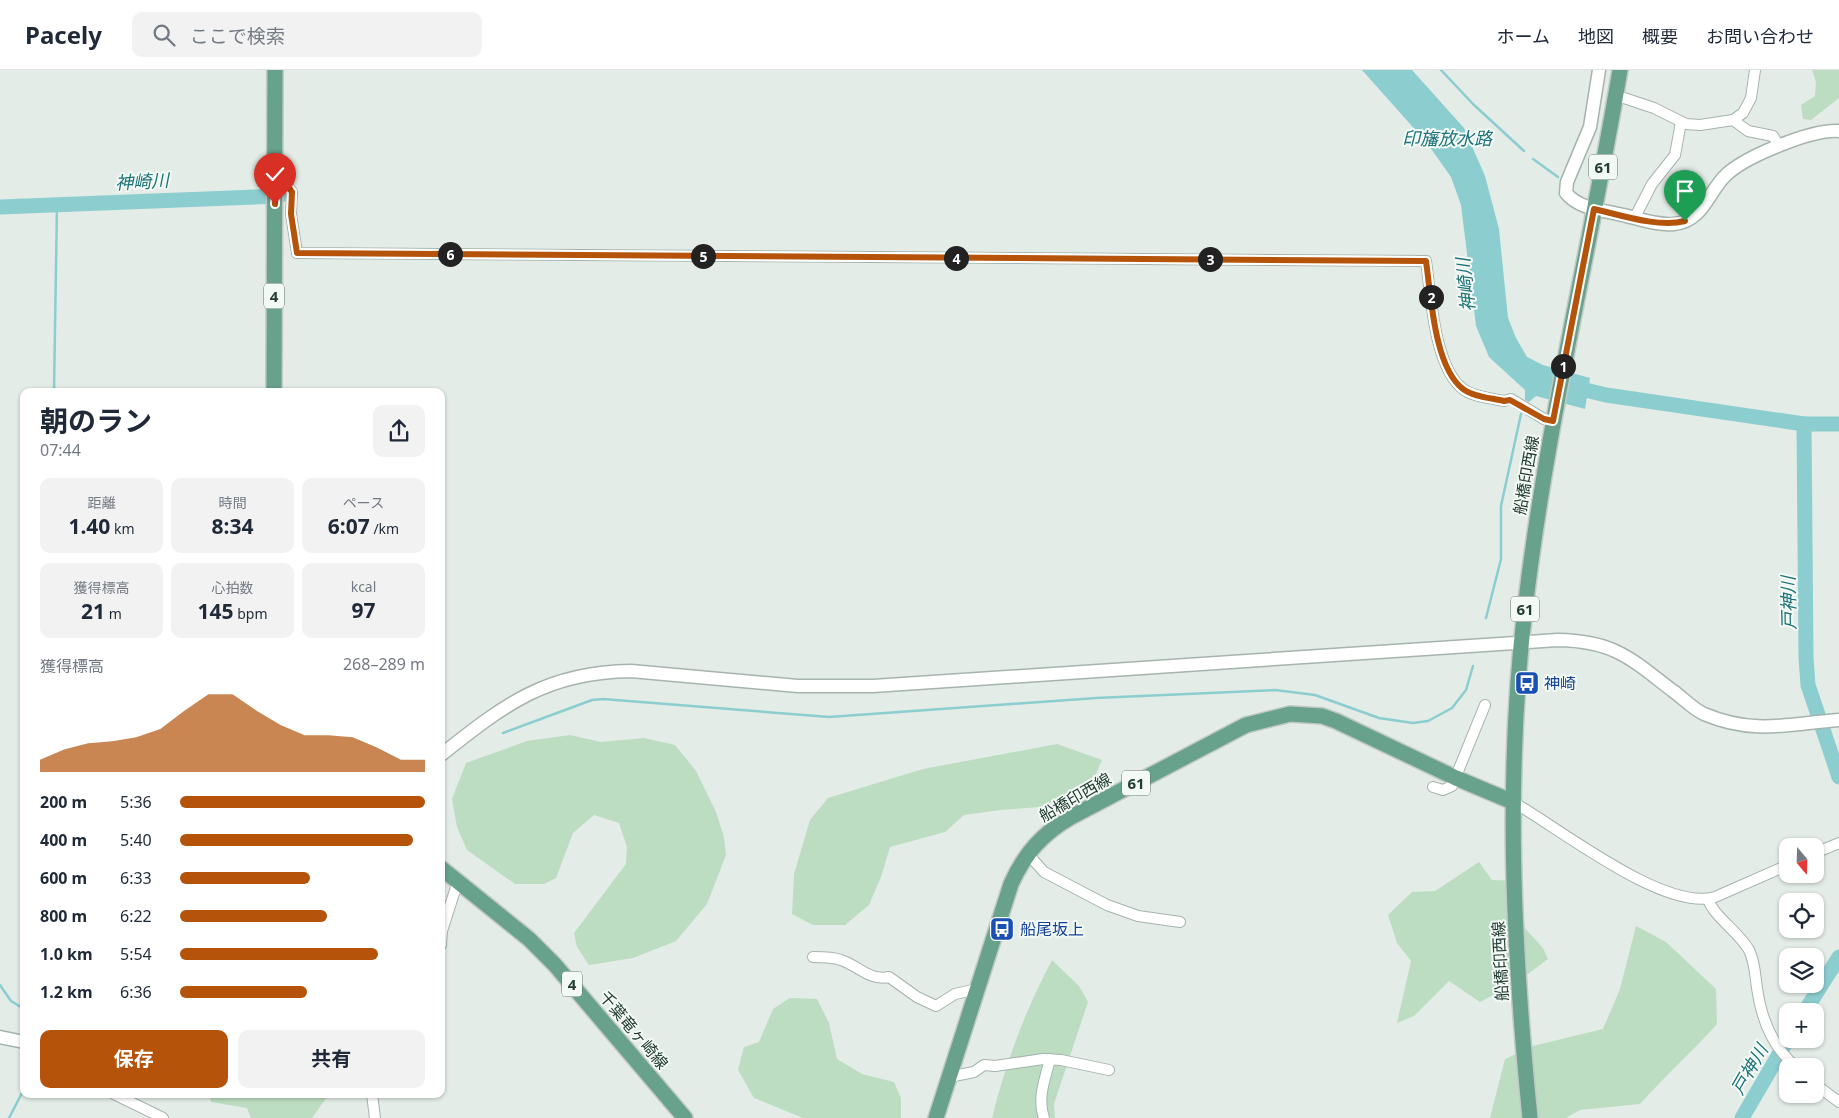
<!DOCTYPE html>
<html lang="ja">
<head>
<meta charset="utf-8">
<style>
  :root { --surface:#fff; --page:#f2f2f3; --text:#1f2937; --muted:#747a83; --line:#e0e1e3; --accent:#b45309 }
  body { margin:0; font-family:"Noto Sans","Noto Sans JP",sans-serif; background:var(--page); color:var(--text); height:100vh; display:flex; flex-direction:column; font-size:19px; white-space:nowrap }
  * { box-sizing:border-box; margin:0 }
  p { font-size:16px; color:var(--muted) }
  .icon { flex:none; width:28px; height:28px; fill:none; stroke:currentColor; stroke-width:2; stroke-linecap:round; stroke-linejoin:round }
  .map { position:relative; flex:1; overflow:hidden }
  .panel { position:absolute; left:20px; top:318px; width:425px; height:710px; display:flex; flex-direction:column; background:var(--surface); border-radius:10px; box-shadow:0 1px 4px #0004 }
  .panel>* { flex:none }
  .needle { width:32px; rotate:161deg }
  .tools { position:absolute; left:1779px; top:768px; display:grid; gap:10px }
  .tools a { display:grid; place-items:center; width:45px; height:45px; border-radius:10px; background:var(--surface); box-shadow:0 1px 4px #0004; font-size:25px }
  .pin { position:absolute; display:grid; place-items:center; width:42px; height:42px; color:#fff; margin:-51px -21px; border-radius:50% 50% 50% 0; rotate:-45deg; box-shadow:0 0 5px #0007 }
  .pin .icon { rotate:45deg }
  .km { position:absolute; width:25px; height:25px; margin:-12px; border-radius:50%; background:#222; color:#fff; font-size:14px; line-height:25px; text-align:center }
  .round { display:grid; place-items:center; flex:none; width:52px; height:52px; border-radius:10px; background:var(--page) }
  .summary { display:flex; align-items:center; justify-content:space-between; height:85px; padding:0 20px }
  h1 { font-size:28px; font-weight:700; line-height:38px }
  .metrics { display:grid; grid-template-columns:repeat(3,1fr); gap:8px; height:85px; padding:5px 20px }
  .metrics div { display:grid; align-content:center; border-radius:10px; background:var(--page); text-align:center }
  .metrics b { font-size:21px; font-weight:700 }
  .metrics small { font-size:14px; font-weight:400 }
  .metrics p { font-size:14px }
  .chart { height:140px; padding:10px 20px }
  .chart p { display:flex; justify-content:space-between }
  .chart svg { width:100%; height:90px; margin-top:5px; fill:var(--accent); opacity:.7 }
  .cta { display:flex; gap:10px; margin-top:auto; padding:10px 20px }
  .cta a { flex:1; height:58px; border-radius:10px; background:var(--accent); color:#fff; font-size:20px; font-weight:700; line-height:58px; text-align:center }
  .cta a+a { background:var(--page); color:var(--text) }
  ul { padding:0 20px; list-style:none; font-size:16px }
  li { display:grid; grid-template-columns:80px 60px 1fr; align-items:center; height:38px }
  li i { height:12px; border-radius:6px; background:var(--accent) }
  header { display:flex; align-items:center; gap:30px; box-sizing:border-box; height:70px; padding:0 25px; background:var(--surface); border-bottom:1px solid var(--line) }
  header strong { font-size:24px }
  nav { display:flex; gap:28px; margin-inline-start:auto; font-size:18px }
  .search { width:350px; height:45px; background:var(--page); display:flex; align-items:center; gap:12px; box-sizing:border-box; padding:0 18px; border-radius:10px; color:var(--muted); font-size:19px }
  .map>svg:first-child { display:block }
  .green { fill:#bcddc1 }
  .water { fill:#8ccdd0 }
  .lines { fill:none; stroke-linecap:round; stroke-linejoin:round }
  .stream { stroke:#8ccdd0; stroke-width:2.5 }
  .river { stroke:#8ccdd0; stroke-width:15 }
  .minor-casing { stroke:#a6b4ad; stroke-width:12 }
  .tertiary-casing { stroke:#a6b4ad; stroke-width:15 }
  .primary-casing { stroke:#c1c9c6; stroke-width:18 }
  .minor { stroke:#fff; stroke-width:10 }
  .tertiary { stroke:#fff; stroke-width:12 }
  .primary { stroke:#68a18c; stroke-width:15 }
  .route-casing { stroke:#fff; stroke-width:10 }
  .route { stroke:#b45309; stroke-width:6 }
  .labels { text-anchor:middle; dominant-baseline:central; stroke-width:4; stroke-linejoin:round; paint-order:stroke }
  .shield { fill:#f3f9f5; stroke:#61756d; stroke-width:1 }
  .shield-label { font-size:15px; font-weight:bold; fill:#233d33 }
  .street-label { font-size:16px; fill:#233d33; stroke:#f3f9f5 }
  .transit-label { font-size:16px; fill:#164399; stroke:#f3f9f5; text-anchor:start }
  .water-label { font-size:18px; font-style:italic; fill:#1d7379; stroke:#f3f9f5 }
</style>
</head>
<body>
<header>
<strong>Pacely</strong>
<div class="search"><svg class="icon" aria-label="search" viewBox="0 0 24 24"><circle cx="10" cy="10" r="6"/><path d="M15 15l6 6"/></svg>ここで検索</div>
<nav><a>ホーム</a><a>地図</a><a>概要</a><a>お問い合わせ</a></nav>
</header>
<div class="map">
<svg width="1839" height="1048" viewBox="0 0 1839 1048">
  <rect width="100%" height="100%" fill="#e3ece7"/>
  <g class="green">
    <path d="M1812,0H1839V28L1811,50L1803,49L1801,35L1815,26L1816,12Z"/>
    <path d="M570,665L601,672L644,668L675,675L696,701L716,742L724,767L726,785L707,834L676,871L633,888L589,895L577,877L574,863L626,794L627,777L619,753L594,745L573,763L556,808L544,814H515L467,780L457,757L452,729L466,693L527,671Z"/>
    <path d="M1057,674L1102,690L1096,704L1076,721L1041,737L1000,740L964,745L945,762L890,777L881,807L869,835L845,855H813L792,844L794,804L810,750L828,728L923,699Z"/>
    <path d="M1479,792L1492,810L1520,811L1522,855L1543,878L1548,889L1516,913L1480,932L1449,911L1414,946L1397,953L1411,891L1397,873L1388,845L1412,822L1435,821Z"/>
    <path d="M1636,856L1666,872L1716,919L1717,954C1692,982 1665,1006 1640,1034L1580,1040L1566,1048H1490L1505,989L1533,976L1603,959L1620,919Z"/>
    <path d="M1052,890L1079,916L1088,932L1054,1034L1055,1048H992C1006,992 1025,941 1052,890Z"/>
    <path d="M790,928L817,929L829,953L837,989L862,1004L894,1012L901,1028V1048H803L754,1028L738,1000L744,977L759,972L773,939Z"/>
    <path d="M209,1024H329L312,1048H251L247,1038L211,1032Z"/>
  </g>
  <path class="water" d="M1362,0H1412L1464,58L1485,106L1499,159L1508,248L1516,268L1527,287L1543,295L1590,308L1585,339L1536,326L1529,332L1525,330V320L1489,287L1476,256L1461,135L1451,107L1427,73Z"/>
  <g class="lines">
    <g class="stream">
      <path d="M1441,0L1473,34L1524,81"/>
      <path d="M1533,89L1558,107"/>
      <path d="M54,321L57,135"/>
      <path d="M1486,548L1501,489V436L1521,344"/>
      <path d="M503,663L592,630L603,629L829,647L1096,628L1275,620L1315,625L1379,648L1413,653L1428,651L1452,638L1466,620L1473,596"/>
      <path d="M0,915L11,931L24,939"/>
      <path d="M9,1048L24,1019"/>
    </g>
    <g class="river">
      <path d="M0,137L279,126L285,123"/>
      <path d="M1569,316L1606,325L1804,354H1839"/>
      <path d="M1804,354L1806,588L1808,615L1839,707"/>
      <path d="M1805,941L1839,887"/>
      <path d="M1742,1048L1788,969"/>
    </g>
    <defs>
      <g id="minor">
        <path d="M1615,25L1654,38L1686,54L1700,55L1733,50L1743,43L1751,28L1755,0"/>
        <path d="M1733,50L1748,61L1773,66L1779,76"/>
        <path d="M276,111L287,115L292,122L291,144L297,183L1426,191C1431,225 1434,297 1463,319C1473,327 1492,328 1504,331L1511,329L1544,349L1553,351"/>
        <path d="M1635,147L1652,114L1675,85L1681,52"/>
        <path d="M1433,717L1443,720L1452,716L1485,635"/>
        <path d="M1513,732C1559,758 1664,842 1715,827L1788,795"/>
        <path d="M1027,783L1044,802L1107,835L1138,846L1180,852"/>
        <path d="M1815,783L1839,773"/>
        <path d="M1708,829C1713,846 1739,862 1749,880C1755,892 1755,905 1757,918C1761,948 1772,976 1795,996"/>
        <path d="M441,875L442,861L458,811"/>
        <path d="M813,887C822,887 833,887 841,890C859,896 869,911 889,907L917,927L936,936L955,924L977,919"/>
        <path d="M949,1007L974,1002L984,995L995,996L1043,989L1061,990L1109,1000"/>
        <path d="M1815,1014L1839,1032"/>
        <path d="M114,1024L163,1048"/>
        <path d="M372,1024L375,1048"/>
        <path d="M1044,1048C1037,1027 1045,1010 1050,989"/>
      </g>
      <g id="tertiary">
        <path d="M1599,0L1590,57L1567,112L1566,123C1578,138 1600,140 1618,144C1635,147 1656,156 1674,154C1704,151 1708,121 1727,104C1747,86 1812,59 1839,61"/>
        <path d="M441,685C505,634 547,602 631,601L798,616H873L1558,570C1615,571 1631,589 1673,621C1683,628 1693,639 1704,644C1754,665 1788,654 1839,650"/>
        <path d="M0,967L24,972"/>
      </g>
      <g id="primary">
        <path d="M274,321L275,0"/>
        <path d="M441,798L529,869L555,895L685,1048"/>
        <path d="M936,1048L1011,814C1025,783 1042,764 1071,747L1246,655L1290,644L1322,646L1336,651L1456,708L1513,732"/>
        <path d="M1530,1048C1513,879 1505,708 1525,539C1546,357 1590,180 1620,0"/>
      </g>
    </defs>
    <use href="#minor" class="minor-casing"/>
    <use href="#tertiary" class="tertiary-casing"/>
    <use href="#primary" class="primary-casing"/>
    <use href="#minor" class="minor"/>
    <use href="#tertiary" class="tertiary"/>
    <use href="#primary" class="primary"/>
  </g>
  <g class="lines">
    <defs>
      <path id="route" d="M275,134L276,111L287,115L292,122L291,144L297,183L1426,191C1431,225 1434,297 1463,319C1473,327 1492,328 1504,331L1510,330L1544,349L1553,351L1594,139C1620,145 1659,158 1685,151"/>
    </defs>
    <use href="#route" class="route-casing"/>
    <use href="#route" class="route"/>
  </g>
  <defs>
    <symbol id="bus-square" viewBox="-11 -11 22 22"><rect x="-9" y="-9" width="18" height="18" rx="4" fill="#1a4fb4" stroke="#f3f9f5"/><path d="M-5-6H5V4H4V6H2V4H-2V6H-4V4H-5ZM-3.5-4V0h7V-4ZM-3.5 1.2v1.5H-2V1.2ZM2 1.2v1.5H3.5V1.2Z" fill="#fff"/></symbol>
  </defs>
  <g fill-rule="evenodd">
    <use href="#bus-square" x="1513" y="599" width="28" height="28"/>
    <use href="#bus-square" x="988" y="845" width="28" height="28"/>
  </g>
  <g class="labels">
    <g class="shield">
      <rect x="1589" y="84.5" width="28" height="25" rx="4"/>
      <rect x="264" y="213.5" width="20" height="25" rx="4"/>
      <rect x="1511" y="526.5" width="28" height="25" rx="4"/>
      <rect x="1122" y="700.5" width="28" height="25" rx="4"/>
      <rect x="562" y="901.5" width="20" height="25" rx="4"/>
    </g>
    <g class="shield-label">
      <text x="1603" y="97">61</text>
      <text x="274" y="226">4</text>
      <text x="1525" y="539">61</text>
      <text x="1136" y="713">61</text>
      <text x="572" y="914">4</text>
    </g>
    <g class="street-label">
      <text transform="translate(1526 405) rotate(-80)">船橋印西線</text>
      <text transform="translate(1075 727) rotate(-30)">船橋印西線</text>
      <text transform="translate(1500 891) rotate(-93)">船橋印西線</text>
      <text transform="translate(634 960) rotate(50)">千葉竜ヶ崎線</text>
    </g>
    <g class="transit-label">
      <text x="1544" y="613">神崎</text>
      <text x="1020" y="859">船尾坂上</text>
    </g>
    <g class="water-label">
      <text x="1447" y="68">印旛放水路</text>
      <text transform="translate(142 111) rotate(-3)">神崎川</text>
      <text transform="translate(1465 215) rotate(-96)">神崎川</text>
      <text transform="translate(1788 533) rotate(-91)">戸神川</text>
      <text transform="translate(1749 999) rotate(-60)">戸神川</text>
    </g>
  </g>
</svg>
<div class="tools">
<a><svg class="needle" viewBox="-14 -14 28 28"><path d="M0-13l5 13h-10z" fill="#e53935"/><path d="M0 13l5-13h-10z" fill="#747a83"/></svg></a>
<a><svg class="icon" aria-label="locate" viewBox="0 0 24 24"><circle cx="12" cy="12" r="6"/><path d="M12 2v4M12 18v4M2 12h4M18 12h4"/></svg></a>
<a><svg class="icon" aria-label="layers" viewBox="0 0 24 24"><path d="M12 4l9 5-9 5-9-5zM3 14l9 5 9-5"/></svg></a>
<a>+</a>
<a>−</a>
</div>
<div class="pin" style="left:1685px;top:151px;background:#1e9e55"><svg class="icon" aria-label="arrive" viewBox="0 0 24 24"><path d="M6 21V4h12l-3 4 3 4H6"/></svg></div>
<div class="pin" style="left:275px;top:134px;background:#d93025"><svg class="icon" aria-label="check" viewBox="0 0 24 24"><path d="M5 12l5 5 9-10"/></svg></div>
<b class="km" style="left:1563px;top:296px">1</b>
<b class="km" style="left:1431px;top:227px">2</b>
<b class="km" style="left:1210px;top:189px">3</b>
<b class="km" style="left:956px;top:188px">4</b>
<b class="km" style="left:703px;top:186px">5</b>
<b class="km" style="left:450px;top:184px">6</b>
<section class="panel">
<div class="summary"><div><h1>朝のラン</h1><p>07:44</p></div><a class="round"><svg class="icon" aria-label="share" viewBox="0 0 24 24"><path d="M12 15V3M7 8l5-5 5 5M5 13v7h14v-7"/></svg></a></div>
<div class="metrics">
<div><p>距離</p><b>1.40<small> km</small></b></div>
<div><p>時間</p><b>8:34</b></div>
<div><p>ペース</p><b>6:07<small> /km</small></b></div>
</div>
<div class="metrics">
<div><p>獲得標高</p><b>21<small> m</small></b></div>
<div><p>心拍数</p><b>145<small> bpm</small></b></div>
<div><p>kcal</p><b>97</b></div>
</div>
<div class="chart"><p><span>獲得標高</span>268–289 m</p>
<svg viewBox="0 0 160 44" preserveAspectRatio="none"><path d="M0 44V38L10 33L20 30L30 29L40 27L50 23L60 14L70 6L80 6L90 14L100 21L110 26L120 26L130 27L140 32L150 38L160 38V44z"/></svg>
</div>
<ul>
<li><b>200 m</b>5:36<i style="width:100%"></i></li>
<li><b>400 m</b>5:40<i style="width:95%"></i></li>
<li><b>600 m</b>6:33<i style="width:53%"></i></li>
<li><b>800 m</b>6:22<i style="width:60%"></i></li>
<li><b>1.0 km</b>5:54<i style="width:81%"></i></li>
<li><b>1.2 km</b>6:36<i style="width:52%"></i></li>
</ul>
<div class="cta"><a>保存</a><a>共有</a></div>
</section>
</div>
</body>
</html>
